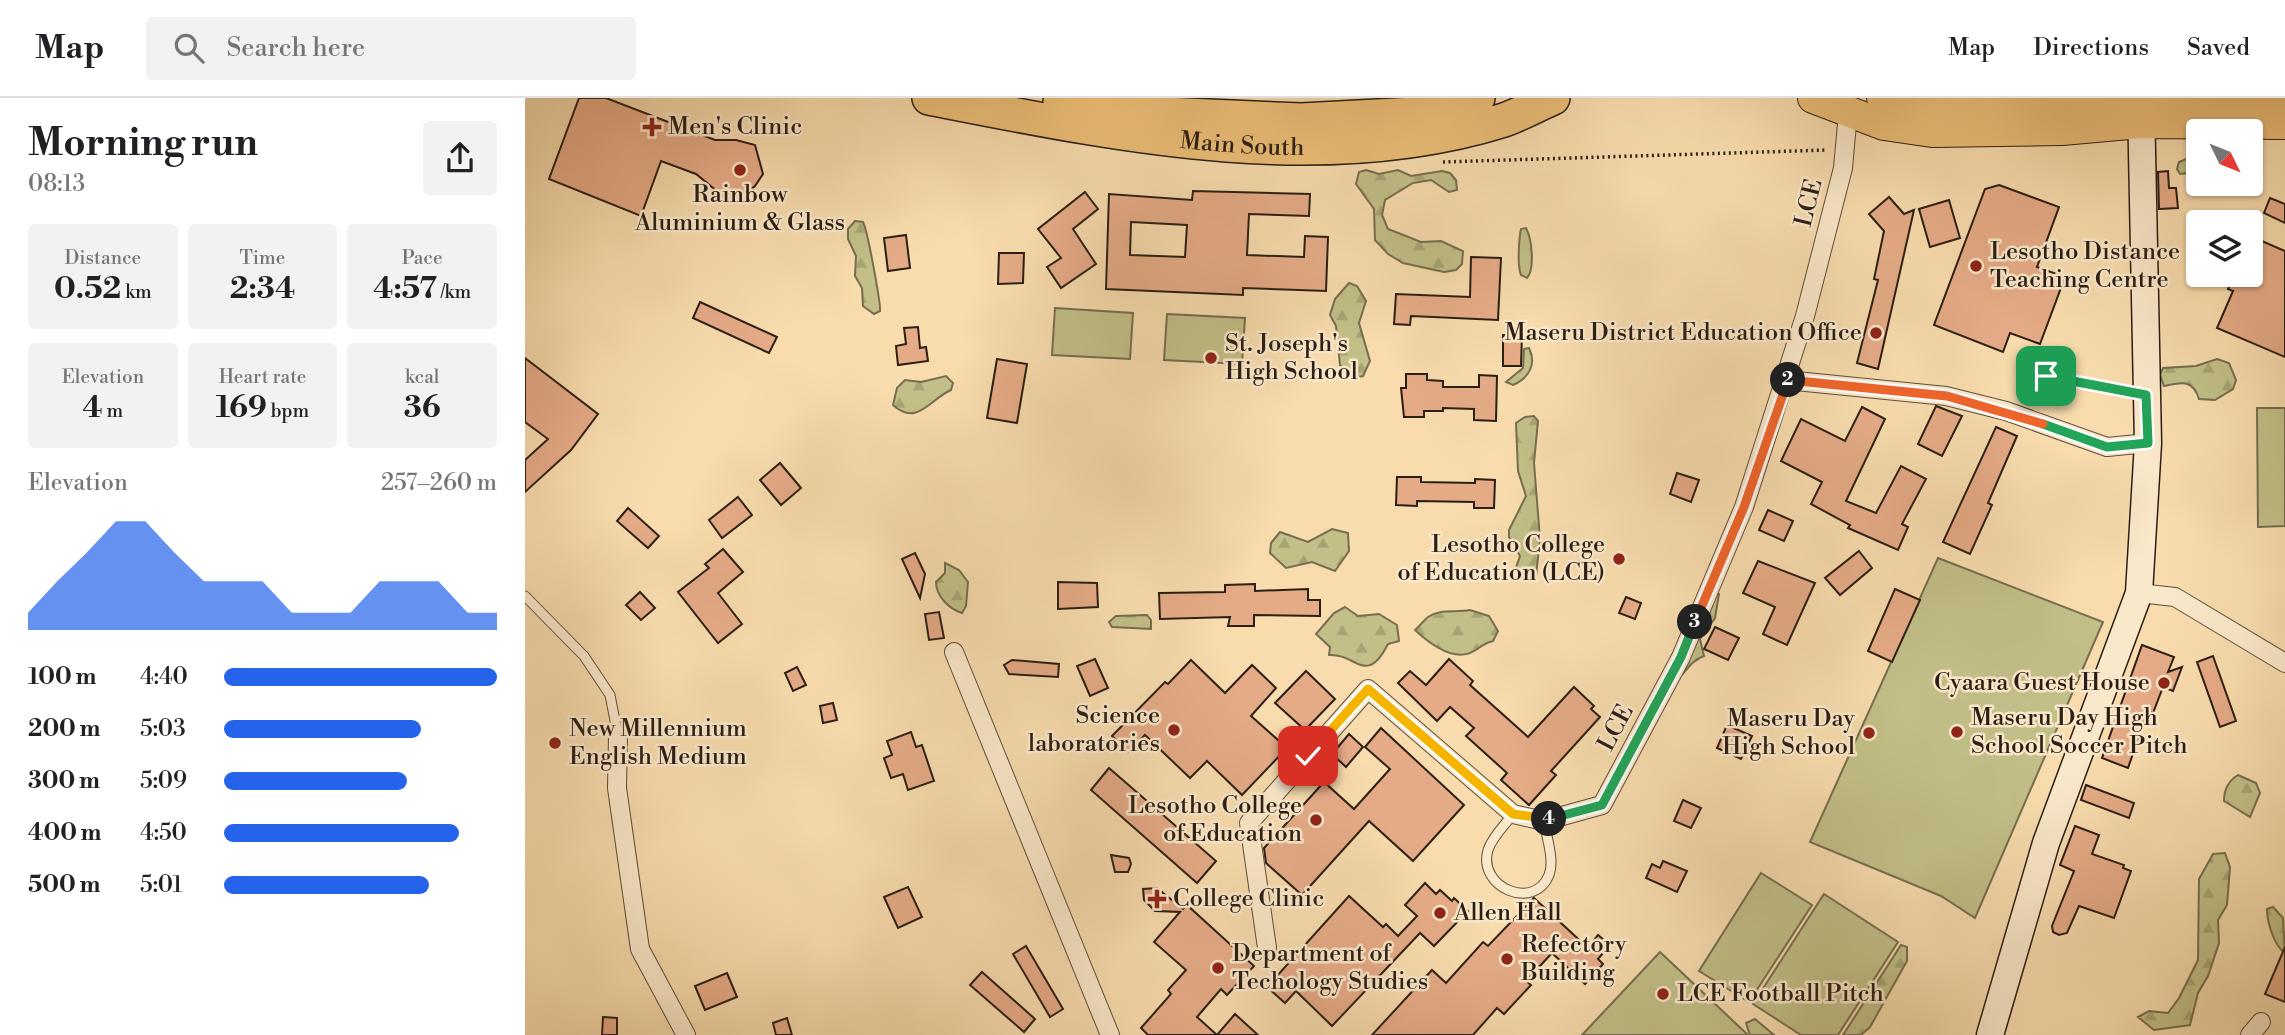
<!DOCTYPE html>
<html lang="en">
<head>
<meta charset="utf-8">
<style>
  :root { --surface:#fff; --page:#f2f2f2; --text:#202124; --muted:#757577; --line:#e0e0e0; --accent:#2563eb }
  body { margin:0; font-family:"Libre Bodoni",serif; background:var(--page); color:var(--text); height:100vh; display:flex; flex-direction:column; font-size:26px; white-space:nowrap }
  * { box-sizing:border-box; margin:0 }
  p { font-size:23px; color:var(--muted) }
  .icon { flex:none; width:38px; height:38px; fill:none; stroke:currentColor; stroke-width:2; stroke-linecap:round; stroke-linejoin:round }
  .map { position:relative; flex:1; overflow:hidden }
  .sheet { display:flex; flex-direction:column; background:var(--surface); width:525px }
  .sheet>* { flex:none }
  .needle { width:46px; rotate:133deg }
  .tools { position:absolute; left:1661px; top:21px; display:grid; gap:14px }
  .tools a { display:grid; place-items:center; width:77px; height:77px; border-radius:7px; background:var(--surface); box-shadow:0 2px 5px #0004; font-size:35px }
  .pin { position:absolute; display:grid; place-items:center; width:60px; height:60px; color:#fff; margin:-30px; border-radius:14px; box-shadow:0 4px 10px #0006 }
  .km { position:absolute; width:35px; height:35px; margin:-18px; border-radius:50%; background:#222; color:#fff; font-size:19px; line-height:35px; text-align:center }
  .round { display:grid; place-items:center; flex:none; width:74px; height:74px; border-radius:7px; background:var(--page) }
  .headline { display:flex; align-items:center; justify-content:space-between; height:119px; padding:0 28px }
  h1 { font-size:38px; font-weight:700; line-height:52px }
  .stats { display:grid; grid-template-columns:repeat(3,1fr); gap:10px; height:119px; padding:7px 28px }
  .stats div { display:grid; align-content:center; border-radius:7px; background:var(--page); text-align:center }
  .stats b { font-size:30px; font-weight:700 }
  .stats small { font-size:19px; font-weight:400 }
  .stats p { font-size:19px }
  .chart { height:196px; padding:14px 28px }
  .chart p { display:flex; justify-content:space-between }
  .chart svg { width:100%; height:126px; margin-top:7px; fill:var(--accent); opacity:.7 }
  ul { padding:0 28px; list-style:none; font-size:23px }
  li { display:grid; grid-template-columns:112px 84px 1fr; align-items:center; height:52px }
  li i { height:18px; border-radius:9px; background:var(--accent) }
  header { display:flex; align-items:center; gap:42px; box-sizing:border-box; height:98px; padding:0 35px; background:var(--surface); border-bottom:2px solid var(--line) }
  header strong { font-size:33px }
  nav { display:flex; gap:38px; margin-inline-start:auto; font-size:24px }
  .search { width:490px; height:63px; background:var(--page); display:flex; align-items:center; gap:18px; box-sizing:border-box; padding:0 24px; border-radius:7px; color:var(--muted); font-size:26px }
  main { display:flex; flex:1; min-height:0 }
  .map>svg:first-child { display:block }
  .forest { fill:url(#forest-firs); stroke:#766e4e; stroke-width:2 }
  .park { fill:#c2bf88; stroke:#766e4e; stroke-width:2 }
  .building { fill:#e5ab87; stroke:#2b1e15; stroke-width:2; fill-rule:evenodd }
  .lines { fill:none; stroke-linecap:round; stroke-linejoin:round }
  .lane-casing { stroke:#5e4e3b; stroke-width:11 }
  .street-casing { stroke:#5e4e3b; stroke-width:20 }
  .secondary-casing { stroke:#2b1e15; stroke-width:29 }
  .primary-casing { stroke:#2b1e15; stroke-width:32 }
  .highway-casing { stroke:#2b1e15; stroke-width:36 }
  .path { stroke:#2b1e15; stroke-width:3.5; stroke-dasharray:2 3.5; stroke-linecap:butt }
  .lane { stroke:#fae8ca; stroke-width:9 }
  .street { stroke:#fae8ca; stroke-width:18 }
  .secondary { stroke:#fae8ca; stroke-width:26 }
  .primary { stroke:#ecbe77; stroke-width:30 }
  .highway { stroke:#ecbe77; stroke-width:33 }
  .split-1-casing { stroke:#fff; stroke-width:14 }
  .split-2-casing { stroke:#fff; stroke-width:14 }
  .split-3-casing { stroke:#fff; stroke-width:14 }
  .split-4-casing { stroke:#fff; stroke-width:14 }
  .split-5-casing { stroke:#fff; stroke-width:14 }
  .split-6-casing { stroke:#fff; stroke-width:14 }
  .split-1 { stroke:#22a559; stroke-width:9 }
  .split-2 { stroke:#f0652b; stroke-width:9 }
  .split-3 { stroke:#f0652b; stroke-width:9 }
  .split-4 { stroke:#22a559; stroke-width:9 }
  .split-5 { stroke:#f5b400; stroke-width:9 }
  .split-6 { stroke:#f5b400; stroke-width:9 }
  .poi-dot { fill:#8f2418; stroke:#fae8ca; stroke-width:2.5 }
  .labels { text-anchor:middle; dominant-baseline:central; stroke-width:5; stroke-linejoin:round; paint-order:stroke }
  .poi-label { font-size:24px; fill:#2b1e15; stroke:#fae8ca; text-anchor:start }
  .street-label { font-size:24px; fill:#2b1e15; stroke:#fae8ca }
</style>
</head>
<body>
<header>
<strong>Map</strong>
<div class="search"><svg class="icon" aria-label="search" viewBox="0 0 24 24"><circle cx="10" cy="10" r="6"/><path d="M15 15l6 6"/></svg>Search here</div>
<nav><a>Map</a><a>Directions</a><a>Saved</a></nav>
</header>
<main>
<section class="sheet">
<div class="headline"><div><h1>Morning run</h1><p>08:13</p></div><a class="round"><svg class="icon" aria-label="share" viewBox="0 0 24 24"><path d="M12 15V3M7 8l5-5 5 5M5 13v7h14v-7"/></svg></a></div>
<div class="stats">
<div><p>Distance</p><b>0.52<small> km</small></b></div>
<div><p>Time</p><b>2:34</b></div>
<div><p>Pace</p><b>4:57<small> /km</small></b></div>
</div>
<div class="stats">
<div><p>Elevation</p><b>4<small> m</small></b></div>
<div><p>Heart rate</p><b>169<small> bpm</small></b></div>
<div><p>kcal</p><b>36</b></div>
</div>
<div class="chart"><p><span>Elevation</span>257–260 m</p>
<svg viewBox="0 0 160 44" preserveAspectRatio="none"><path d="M0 44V38L10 27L20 17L30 6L40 6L50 17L60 27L70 27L80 27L90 38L100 38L110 38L120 27L130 27L140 27L150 38L160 38V44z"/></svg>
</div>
<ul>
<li><b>100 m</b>4:40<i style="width:100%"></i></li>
<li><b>200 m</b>5:03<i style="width:72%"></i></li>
<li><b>300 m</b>5:09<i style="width:67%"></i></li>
<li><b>400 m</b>4:50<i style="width:86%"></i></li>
<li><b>500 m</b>5:01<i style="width:75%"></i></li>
</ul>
</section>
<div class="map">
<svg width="1760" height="937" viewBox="0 0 1760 937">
  <defs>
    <pattern id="forest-firs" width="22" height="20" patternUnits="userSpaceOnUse" patternTransform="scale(1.75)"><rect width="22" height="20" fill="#c2bf88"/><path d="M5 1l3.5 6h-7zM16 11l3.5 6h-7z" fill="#a7a474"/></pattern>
  </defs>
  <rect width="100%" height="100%" fill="#f8dcae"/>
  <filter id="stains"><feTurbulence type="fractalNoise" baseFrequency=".00286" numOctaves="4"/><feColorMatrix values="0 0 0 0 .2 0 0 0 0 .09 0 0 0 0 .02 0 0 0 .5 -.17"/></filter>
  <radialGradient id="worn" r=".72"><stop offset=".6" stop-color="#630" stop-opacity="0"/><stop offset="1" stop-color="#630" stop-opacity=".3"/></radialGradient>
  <g class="forest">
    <path d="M1673,56V74L1655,76L1652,71L1654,64Z"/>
    <path d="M841,72L854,76L873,72L886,78L917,73L925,75L931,82L932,92L924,94L906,82L888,85L860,102L857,117L863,131L896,144L916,143L938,153L937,166L931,172L919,174L878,165L863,156L850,142L849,111L831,86L834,74Z"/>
    <path d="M330,123L338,124C342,130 356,206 355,213L349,216L338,208L337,190L330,178L331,158L323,141V131Z"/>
    <path d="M1001,130C1007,141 1010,171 1002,180L996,177C992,168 994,140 996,131Z"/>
    <path d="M824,185L832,188L841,203L834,225L845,263L838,278L828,280L815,267L811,228L805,217L810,201Z"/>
    <path d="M1004,250C1012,266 1004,280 988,287L981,284L998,270L999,251Z"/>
    <path d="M1692,261L1704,265L1711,282L1708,291L1690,302L1674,301C1668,281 1656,284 1639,288L1635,277L1638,270L1671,268Z"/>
    <path d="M421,278L428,285L426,292C405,301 392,329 368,307L372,290L380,282L396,284Z"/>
    <path d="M1009,318L1013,323L1009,365L1015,441L1011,478L1003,482L989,475L995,458L984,439V432L1001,398L993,373L991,325L1000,319Z"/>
    <path d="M807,431L823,435L824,453L810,473L787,464L761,470L745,455L746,445L755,434L783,444Z"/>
    <path d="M420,465L434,472L443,484L441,508L437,515C424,511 411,498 411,484L420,475Z"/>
    <path d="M1190,492L1194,496L1190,520L1175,541L1179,558C1164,563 1161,576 1149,584Z"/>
    <path d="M820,509L833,518L854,516L872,527L874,543L863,546C841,589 831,555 804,557L805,549L791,536L809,515Z"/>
    <path d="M945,512L964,518L973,533L968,543C958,545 958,548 949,553C929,565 904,545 890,532C895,528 898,523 903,519C916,510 930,515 945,512Z"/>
    <path d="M622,517L626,522V531L587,529L584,524L591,518Z"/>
    <path d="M1713,677L1731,685L1735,695L1725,719L1699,703C1699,692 1703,683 1713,677Z"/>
    <path d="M1700,755L1705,769L1702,807L1693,822L1694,845L1683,878L1673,895L1665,927L1629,932L1613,919L1624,913L1643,915L1654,900L1673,862L1674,781L1688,756Z"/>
    <path d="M1748,809L1758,820L1760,855C1749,848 1742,824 1742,811Z"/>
    <path d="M1376,847L1382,849V863L1345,929L1336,937H1318Z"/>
    <path d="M1230,921L1249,937H1225L1221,925Z"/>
  </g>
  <g class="park">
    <path d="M530,210L608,215L605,261L527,257Z"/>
    <path d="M642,216L720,220L717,266L639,262Z"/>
    <path d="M1732,310H1760V428L1733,429Z"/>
    <path d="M1413,460L1578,524L1450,820L1416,798L1285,744Z"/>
    <path d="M1236,775L1287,807L1224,904L1174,873Z"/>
    <path d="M1299,796L1373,844L1313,937H1276L1228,906Z"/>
    <path d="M1135,854L1223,937H1057Z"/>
  </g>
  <g class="building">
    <path d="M54,0H81L190,42H211L230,47L238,76L230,88L215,100L199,99L171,76L136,63L116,118L24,81Z"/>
    <path d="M1643,73L1644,90H1651L1653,110L1634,111L1633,74Z"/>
    <path d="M1474,87L1534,109L1512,169L1540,179L1515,246L1485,235L1478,254L1409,227L1460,91Z"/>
    <path d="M668,93L785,96L784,118L724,116L722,157L779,159L780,138L803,139L801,193L718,190V197L581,191L584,96L667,102ZM606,124L662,127L660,159L605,157Z"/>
    <path d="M560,94L573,111L548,131L571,166L536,190L522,169L536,160L513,131Z"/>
    <path d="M1364,99L1379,116L1389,112L1353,271L1332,265L1353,182L1349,181L1359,133L1344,116Z"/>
    <path d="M1745,100L1760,106V125L1739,115Z"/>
    <path d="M1424,102L1435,140L1405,149L1394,111Z"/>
    <path d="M381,137L385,170L363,173L359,140Z"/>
    <path d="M1730,140L1760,153V259L1692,230L1708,193L1703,191L1709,177H1726V149Z"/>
    <path d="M474,155H499L498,185L473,186Z"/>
    <path d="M946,159L976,160L973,222L886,218L885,227L869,226L871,196L945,199Z"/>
    <path d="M175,204L252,239L244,255L168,220Z"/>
    <path d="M393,229L395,250L401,249L403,263L373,267L371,248L381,246L379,230Z"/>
    <path d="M978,237H997L996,268H978Z"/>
    <path d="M0,260L73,316L46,352L0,394V362L23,341L0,324Z"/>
    <path d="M472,261L502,266L492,325L462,320Z"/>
    <path d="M881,276H902V282L918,283V289H954V277L972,278L971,323L949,322V311L918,310V313H899V319H879L876,290H881Z"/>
    <path d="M1411,308L1437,318L1417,358L1393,346Z"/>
    <path d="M1337,309L1360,321L1321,403L1351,415L1376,368L1401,381L1377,426L1383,429L1373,452L1323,430L1325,427L1286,406L1297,384L1256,363L1276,321L1320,343Z"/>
    <path d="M1471,329L1492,338L1463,405L1467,407L1445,456L1418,444Z"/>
    <path d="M255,365L276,390L256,407L235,382Z"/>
    <path d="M1152,375L1174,382L1166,404L1145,396Z"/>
    <path d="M872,379H896V384L950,385V381L970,382L969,410H949V404L892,403V408L871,407Z"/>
    <path d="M213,399L227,417L197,440L184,422Z"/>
    <path d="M103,410L134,438L123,450L92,423Z"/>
    <path d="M1243,412L1268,423L1259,443L1234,432Z"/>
    <path d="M198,451L218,474L193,495L217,526L193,545L153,494L184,470L180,466Z"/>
    <path d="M1334,453L1347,470L1315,497L1300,480Z"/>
    <path d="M390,455L400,476L395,500L377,461Z"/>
    <path d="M1233,463L1290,485L1262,547L1238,536L1250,509L1218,495Z"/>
    <path d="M533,484L572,485L573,509L533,511Z"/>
    <path d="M730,486V493L783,491V502H795V518L729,517V528H703L705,519L635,521L634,495L700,494V487Z"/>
    <path d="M1370,491L1395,502L1367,564L1343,553Z"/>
    <path d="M115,494L130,510L116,522L101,507Z"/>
    <path d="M1101,499L1116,505L1110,521L1094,515Z"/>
    <path d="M414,514L419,540L404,542L400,516Z"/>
    <path d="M1190,529L1214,540L1203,562L1179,551Z"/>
    <path d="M1617,547L1649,559L1643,574L1657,569L1648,593L1638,589L1628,615L1623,612L1603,670L1577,660Z"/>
    <path d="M1688,558L1711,623L1695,629L1672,564Z"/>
    <path d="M570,561L583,590L565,598L552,568Z"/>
    <path d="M924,561L948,583L945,587L1003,639L1049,589L1069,608L1066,611L1075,619L1026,673L1031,677L1004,707L976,682L982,675L941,638L949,630L925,609L912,623L873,585L885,573L901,587Z"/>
    <path d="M487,562L534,566L533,579L484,576L479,567Z"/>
    <path d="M666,562L700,595L727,567L751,590L726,618L762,650L717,697L682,663L665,680L620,637L603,654L587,638L640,584L643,586Z"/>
    <path d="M272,569L281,587L268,593L260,575Z"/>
    <path d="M781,573L810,601L780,632L750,605Z"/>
    <path d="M308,605L312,622L298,625L295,608Z"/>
    <path d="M1202,627L1227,638L1216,661L1192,650Z"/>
    <path d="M856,630L939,707L888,763L844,723L777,797L741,765L739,750L799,684L829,711L865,671L840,649Z"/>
    <path d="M386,634L391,649L397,647L409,683L383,692L378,676L366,680L359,660L367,657L362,643Z"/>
    <path d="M824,636L838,649L821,669L807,656Z"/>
    <path d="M584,670L691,763L672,785L566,692Z"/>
    <path d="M1561,687L1609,705L1604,720L1556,702Z"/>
    <path d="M1158,702L1176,710L1166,730L1149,723Z"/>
    <path d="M1550,728L1574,737L1567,756L1599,767L1598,770L1606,773L1589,820L1554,808L1542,835L1534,837L1528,834L1527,828L1549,773L1535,767Z"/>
    <path d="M586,757L604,760L606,766L603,774H590Z"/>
    <path d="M1138,763L1162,773L1152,794L1121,780L1127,766L1135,770Z"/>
    <path d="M900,785L911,796L915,792L927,803L929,800L943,813L909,848L895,835L807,928L771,893L760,905L742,889L824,798L858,829L861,826L873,838L892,818L880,807Z"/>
    <path d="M383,789L397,819L373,830L359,799Z"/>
    <path d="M632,790L658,811L662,807L729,868L702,897L696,891L672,919L692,937H623L616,930L646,896L643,892L661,872L629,844L655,814L630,813L619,802L618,791Z"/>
    <path d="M1009,800L1063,850L1073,837L1085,847L1073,861L1078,866L1060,886L1027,855L1001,883L1006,887L979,916L972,910L948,937H847L907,872L921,885L958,844L963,848Z"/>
    <path d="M501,848L538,911L525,919L488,856Z"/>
    <path d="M1760,849V904L1740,896Z"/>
    <path d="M457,874L510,921L499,934L445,887Z"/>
    <path d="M202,875L212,899L180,912L170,888Z"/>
    <path d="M710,916L733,937H692Z"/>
    <path d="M78,919L92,920V937H77Z"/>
    <path d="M262,920L267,937H251L248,925Z"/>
  </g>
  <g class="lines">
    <defs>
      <g id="lane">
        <path d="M1506,260L1521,278L1620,296"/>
        <path d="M0,498L59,558L85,597L93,638"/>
        <path d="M988,716C980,727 967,739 963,752C952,789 1009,814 1024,777C1030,762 1021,738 1019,723"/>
      </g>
      <g id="street">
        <path d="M1261,282L1421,298L1481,313L1582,349L1623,345"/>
        <path d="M1614,495L1650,499L1760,565"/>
        <path d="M429,554L585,937"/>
        <path d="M93,638L92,690L115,851L161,937"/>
        <path d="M742,850L724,725L843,591L988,716L1019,723L1077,707L1156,559L1219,409L1280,218L1318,70L1323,15"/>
        <path d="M1725,937L1736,924"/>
      </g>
      <path id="secondary" d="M1465,937L1521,745L1614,495L1623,345L1616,5"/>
      <g id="primary">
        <path d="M1288,0L1359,27L1407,34L1537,32L1615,25L1760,26"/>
        <path d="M1357,0C1440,21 1530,4 1615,1C1663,0 1712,2 1760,3"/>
      </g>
      <g id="highway">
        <path id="s1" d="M404,0C588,36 795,80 979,22C996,16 1012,7 1028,0"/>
        <path d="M535,4L639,16L776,22L890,16L953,0"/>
      </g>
    </defs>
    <use href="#lane" class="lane-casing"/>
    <use href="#street" class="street-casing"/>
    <use href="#secondary" class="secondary-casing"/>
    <use href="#primary" class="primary-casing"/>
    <use href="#highway" class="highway-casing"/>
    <path class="path" d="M918,64L1302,52"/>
    <use href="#lane" class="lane"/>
    <use href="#street" class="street"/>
    <use href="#secondary" class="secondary"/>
    <use href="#primary" class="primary"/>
    <use href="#highway" class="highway"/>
  </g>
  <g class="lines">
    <defs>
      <path id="split-1" d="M1518,326L1582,349L1623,345L1621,297L1521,278"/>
      <path id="split-2" d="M1263,282L1422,298L1518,326"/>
      <path id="split-3" d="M1170,524L1219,409L1263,282"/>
      <path id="split-4" d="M1024,721L1077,707L1156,559L1170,524"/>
      <path id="split-5" d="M822,614L843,591L988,716L1024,721"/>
      <path id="split-6" d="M783,658L822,614"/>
    </defs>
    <use href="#split-1" class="split-1-casing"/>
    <use href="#split-2" class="split-2-casing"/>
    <use href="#split-3" class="split-3-casing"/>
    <use href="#split-4" class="split-4-casing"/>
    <use href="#split-5" class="split-5-casing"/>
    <use href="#split-6" class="split-6-casing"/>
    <use href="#split-1" class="split-1"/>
    <use href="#split-2" class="split-2"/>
    <use href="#split-3" class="split-3"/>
    <use href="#split-4" class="split-4"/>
    <use href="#split-5" class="split-5"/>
    <use href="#split-6" class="split-6"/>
  </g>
  <g class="poi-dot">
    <path d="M123.5 18.5h7v7h7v7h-7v7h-7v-7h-7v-7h7z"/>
    <circle cx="215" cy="72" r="7"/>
    <circle cx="1451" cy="168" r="7"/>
    <circle cx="1351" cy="235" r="7"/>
    <circle cx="686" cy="260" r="7"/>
    <circle cx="1094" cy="461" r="7"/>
    <circle cx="1639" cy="585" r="7"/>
    <circle cx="649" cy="632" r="7"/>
    <circle cx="1432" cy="634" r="7"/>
    <circle cx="1344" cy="635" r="7"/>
    <circle cx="30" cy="645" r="7"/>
    <circle cx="791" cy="722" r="7"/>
    <path d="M628.5 790.5h7v7h7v7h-7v7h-7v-7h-7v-7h7z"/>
    <circle cx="915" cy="815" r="7"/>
    <circle cx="982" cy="861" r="7"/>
    <circle cx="693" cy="870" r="7"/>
    <circle cx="1138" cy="896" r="7"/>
  </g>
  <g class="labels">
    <g class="poi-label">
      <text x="143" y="29">Men's Clinic</text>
      <text x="215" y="97" text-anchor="middle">Rainbow<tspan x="215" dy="28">Aluminium &amp; Glass</tspan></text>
      <text x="1465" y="154">Lesotho Distance<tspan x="1465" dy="28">Teaching Centre</tspan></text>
      <text x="1337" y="235" text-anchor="end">Maseru District Education Office</text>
      <text x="700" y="246">St. Joseph's<tspan x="700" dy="28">High School</tspan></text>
      <text x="1080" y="447" text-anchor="end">Lesotho College<tspan x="1080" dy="28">of Education (LCE)</tspan></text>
      <text x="1625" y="585" text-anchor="end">Cyaara Guest House</text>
      <text x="635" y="618" text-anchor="end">Science<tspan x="635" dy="28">laboratories</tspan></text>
      <text x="1446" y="620">Maseru Day High<tspan x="1446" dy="28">School Soccer Pitch</tspan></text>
      <text x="1330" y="621" text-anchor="end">Maseru Day<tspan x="1330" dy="28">High School</tspan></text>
      <text x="44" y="631">New Millennium<tspan x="44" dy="28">English Medium</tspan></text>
      <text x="777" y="708" text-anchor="end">Lesotho College<tspan x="777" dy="28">of Education</tspan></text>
      <text x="648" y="801">College Clinic</text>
      <text x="929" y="815">Allen Hall</text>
      <text x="996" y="847">Refectory<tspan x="996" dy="28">Building</tspan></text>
      <text x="707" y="856">Department of<tspan x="707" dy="28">Techology Studies</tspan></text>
      <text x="1152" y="896">LCE Football Pitch</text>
    </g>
    <g class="street-label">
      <text stroke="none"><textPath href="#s1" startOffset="317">Main South</textPath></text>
      <text transform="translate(1284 105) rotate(-76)">LCE</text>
      <text transform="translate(1091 630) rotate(-62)">LCE</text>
    </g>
  </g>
  <rect width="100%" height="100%" filter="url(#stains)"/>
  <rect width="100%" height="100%" fill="url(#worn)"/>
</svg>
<div class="tools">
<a><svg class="needle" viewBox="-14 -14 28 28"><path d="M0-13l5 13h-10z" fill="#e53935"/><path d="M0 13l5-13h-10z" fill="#757577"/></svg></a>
<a><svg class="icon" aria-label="layers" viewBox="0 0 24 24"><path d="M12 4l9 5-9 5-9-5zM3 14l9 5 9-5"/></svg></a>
</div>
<div class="pin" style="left:1521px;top:278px;background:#1e9e55"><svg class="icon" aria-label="arrive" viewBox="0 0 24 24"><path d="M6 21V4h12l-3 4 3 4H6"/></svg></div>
<div class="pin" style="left:783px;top:658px;background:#d93025"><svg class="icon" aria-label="check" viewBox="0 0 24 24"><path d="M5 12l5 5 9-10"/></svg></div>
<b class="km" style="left:1263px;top:282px">2</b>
<b class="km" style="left:1170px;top:524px">3</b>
<b class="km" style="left:1024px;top:721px">4</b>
</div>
</main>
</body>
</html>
